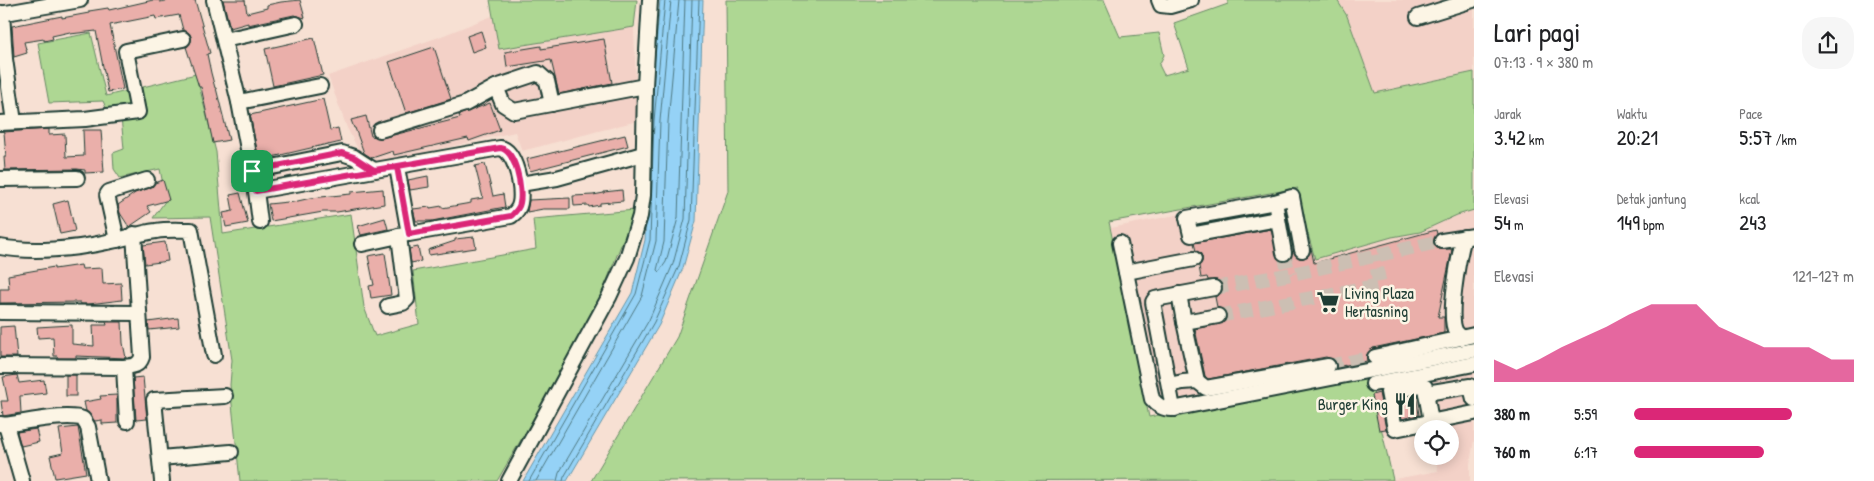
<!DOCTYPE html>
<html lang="id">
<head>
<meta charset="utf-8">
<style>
  :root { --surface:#fff; --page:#f6f6f6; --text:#202124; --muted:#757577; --accent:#db2777 }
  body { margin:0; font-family:"Patrick Hand",sans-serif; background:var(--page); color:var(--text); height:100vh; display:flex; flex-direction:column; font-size:19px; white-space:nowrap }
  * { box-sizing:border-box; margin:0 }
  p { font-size:16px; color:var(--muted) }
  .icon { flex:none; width:28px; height:28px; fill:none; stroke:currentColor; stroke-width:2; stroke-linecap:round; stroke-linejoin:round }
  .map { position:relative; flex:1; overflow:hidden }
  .drawer { display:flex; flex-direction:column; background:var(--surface); width:400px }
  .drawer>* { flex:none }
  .fabs { position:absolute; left:1414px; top:420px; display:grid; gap:10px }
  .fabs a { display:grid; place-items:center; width:45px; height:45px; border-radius:50%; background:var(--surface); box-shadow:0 2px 12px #0003; font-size:25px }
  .pin { position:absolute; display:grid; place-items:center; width:42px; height:42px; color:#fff; margin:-21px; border-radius:10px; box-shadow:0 2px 8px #0006 }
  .round { display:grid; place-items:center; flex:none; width:52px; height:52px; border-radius:20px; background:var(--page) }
  .summary { display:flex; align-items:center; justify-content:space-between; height:85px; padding:0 20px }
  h1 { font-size:28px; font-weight:600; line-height:38px }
  .stats { display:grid; grid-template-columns:repeat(3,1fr); gap:8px; height:85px; padding:5px 20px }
  .stats div { display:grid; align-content:center }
  .stats b { font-size:21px; font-weight:600 }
  .stats small { font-size:14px; font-weight:400 }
  .stats p { font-size:14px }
  .chart { height:140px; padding:10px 20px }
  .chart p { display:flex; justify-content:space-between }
  .chart svg { width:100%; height:90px; margin-top:5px; fill:var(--accent); opacity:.7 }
  ul { padding:0 20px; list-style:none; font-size:16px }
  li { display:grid; grid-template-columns:80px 60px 1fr; align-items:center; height:38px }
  li i { height:12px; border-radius:6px; background:var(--accent) }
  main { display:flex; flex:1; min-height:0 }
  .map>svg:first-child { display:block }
  .built { fill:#f3d1c7 }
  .green { fill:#aed793; stroke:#668a64 }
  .water { fill:#95d2f6; stroke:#6696a8 }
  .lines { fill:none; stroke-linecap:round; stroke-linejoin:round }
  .shore { stroke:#4e7982; stroke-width:1 }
  .building { fill:#eaafaa; stroke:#1f3d34 }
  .minor-tunnel { stroke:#ccbfb3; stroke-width:14; stroke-dasharray:14 7; stroke-linecap:butt }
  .minor-casing { stroke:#1f3d34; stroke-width:18 }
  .minor { stroke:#fcf5e5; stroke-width:14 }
  .route-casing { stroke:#fff; stroke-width:10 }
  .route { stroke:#db2777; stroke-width:6 }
  .labels { text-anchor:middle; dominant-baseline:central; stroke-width:5; stroke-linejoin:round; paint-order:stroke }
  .poi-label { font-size:16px; fill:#1f3d34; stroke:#fcf5e5; text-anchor:start }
</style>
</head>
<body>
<main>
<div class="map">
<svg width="1474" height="481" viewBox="0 0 1474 481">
  <rect width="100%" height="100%" fill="#f7e0d3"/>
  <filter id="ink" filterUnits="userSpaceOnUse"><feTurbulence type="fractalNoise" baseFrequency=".02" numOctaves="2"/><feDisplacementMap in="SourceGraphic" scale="10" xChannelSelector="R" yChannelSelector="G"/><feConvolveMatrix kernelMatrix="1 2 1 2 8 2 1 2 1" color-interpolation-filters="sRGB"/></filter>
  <g filter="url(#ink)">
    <g class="built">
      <path d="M1337,0H1474V72L1375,94L1347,16Z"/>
      <path d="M492,16L500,49L634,27L637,121L522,151L515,132L381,162H376L372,148L359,151L347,128L328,76L439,37Z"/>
      <path d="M1296,191L1315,259L1392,237L1420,232L1457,215L1474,210V343L1167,404L1157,398L1124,237L1113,238L1111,228Z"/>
      <path d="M1474,361V440L1470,464V481H1384L1438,471L1435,456H1450V429H1429L1428,426L1383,435L1371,380Z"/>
    </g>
    <g class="green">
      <path d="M490,0H637L634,27L499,49Z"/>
      <path d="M726,0H1104L1120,37L1159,33L1164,55L1159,65L1164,75L1189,68L1174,23L1228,4V0H1337L1347,16L1375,93L1474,72V210L1457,215L1420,232L1392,237L1315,259L1296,191L1298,188L1109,222L1149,417L1369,374L1393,480L591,481L677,337L728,191Z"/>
      <path d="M91,33L106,96L196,74L216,152L223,234L351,214L364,307L375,336L419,324L413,271L536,249L533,219L635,210L592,318L497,481H240L230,385L232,360L210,217L153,218L166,200L160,169L120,178L114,169L113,153L124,149L121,117H110L103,101L49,103L38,43Z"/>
    </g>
    <path class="water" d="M660,0H703L696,221L683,268L659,325L567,481H523L632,293L645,240L649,121Z"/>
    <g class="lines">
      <g class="shore">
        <path d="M679,0L668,122L664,242L657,270L659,272L666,262L678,218L685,0"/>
        <path d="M529,481L636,294L650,240L654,121L665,0"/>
        <path d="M536,481L642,296L656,241L660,121L671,0"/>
        <path d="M557,481L559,473L649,320L673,264L685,219L692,0"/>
        <path d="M563,481L564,477L654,322L679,266L691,220L699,0"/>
      </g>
    </g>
    <g class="building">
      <path d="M153,0H160V2L171,0H195L210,53L207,54L211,73L215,88H216L229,140L213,143L201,87H199L186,47L191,42V37L189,33L183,30L179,15L156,19L155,16L110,25L123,89L108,92L96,31L70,34V32L52,36L53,39L44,41V39L24,42L27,53L14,57L12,26L62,16V18L89,13V11L108,8L109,10Z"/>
      <path d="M223,0H245L247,13L267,8V5L281,2L300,0L305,18L294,15L248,25V23L230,28Z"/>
      <path d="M481,31L486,47L472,52L467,36Z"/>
      <path d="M314,38L323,75L273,86L265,49Z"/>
      <path d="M604,39L612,83L559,94L551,60L507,67L505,52L541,46V49Z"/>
      <path d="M434,47L451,99L406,113L389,62Z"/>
      <path d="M323,99L330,130L338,128L341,142L328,145V144L259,160L250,115Z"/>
      <path d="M490,103L500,130L469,141L468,138L394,155L393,151L372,158L364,153L355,128H354L351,120L366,116L371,136L382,138L460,118L459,115Z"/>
      <path d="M49,129V135L65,134L66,157L84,156L83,130H101L104,172L85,173V170L77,169L5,170L4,157H6L4,132Z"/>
      <path d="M625,135L628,146L530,171L527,159Z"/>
      <path d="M485,164L493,196L503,194L505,207L432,221H416L413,209L430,207V208L442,206V208L471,203V200L483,198L475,166Z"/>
      <path d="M428,176L429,187L410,190L408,180Z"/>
      <path d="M163,180L169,200L147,206L151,212L129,227L120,213L118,205L135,193L150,188L155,183Z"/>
      <path d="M383,189L384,204L337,212H323L271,221L268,204L288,202L289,203L311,198L351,194V192Z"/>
      <path d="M622,190L623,201L600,203V205L589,207L588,205L574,206L573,196L593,195L604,193V192Z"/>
      <path d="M240,193L248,223L226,227L223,213L233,211L230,195Z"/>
      <path d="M570,198V209H543L527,212L529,200Z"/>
      <path d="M68,200L75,231L60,234L53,204Z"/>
      <path d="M385,218L388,229L361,235L358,226Z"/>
      <path d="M1271,229L1278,259L1285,262L1289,260L1293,251L1299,258H1304L1308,256L1311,248L1314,263L1436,230L1437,234L1433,242L1436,247L1439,249H1450L1452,250L1438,317H1444V333L1373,348L1367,354V361L1336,367L1334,360L1326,357L1208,379L1205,376L1195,329L1220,324L1226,319L1227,315L1224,310L1217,307L1215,297L1220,294L1222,286L1217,280H1208L1207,277L1201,278L1199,266L1202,262V257L1200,253L1196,251L1194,243Z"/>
      <path d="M474,237L476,248L429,255L428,250L455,241V239Z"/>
      <path d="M165,242L168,261L145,264L143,245Z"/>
      <path d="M418,247L421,261L411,263L409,249Z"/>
      <path d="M385,253L391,295L371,298L369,286L374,285L368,256Z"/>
      <path d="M81,265L82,269L102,268L103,284L121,283L122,300L89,304H81L80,302L0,303V289H9L8,275L54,267V269Z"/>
      <path d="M178,318L179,327L149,330L148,322Z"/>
      <path d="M106,322H122L123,343L126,358L76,356V358H58L57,356H54L53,337L38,338L37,327L72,325V344L94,346L93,325H107Z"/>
      <path d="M14,326L17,357H0V327Z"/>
      <path d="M17,375L19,383L44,380L46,393L20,396L21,413L3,416L1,401H8L3,377Z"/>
      <rect x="66" y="375" width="10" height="21"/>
      <path d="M143,377L147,419L136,420L133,378Z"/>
      <path d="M1379,393L1386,429L1379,430L1372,395Z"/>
      <path d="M1402,394L1406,397L1416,395L1419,415L1402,419L1398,399Z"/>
      <path d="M117,395V423L102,424V420L95,421L86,411L84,402L101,399L100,396Z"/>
      <path d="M78,427L86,473L55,478L50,456L63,453L59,429Z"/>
      <path d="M36,429L39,442L21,446L17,432Z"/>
    </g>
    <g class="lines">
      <g class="minor-tunnel">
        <path d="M1284,253L1289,275"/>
        <path d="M1214,288L1292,274L1442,241"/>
        <path d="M1218,316L1380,285L1374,255"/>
        <path d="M1328,366L1375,357"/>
      </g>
      <defs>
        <g id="minor">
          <path d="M214,0L239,102L256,191L500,148C516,150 523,190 520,203C519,209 515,213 511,216L409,234L397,167"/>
          <path d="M1159,0L1161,5L1170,6L1191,0"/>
          <path d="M2,13L5,59L14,122"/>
          <path d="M0,14L80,0"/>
          <path d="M1418,17L1473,0"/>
          <path d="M224,40L296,24"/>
          <path d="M496,87L538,73L547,81L552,104"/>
          <path d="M239,102L320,86"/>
          <path d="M0,123L85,119L138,112L126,51L183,39"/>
          <path d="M380,130L465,104L496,87L503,104L514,111L645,86"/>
          <path d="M252,171L342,153L354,157L374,170"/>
          <path d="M0,179L77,178"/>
          <path d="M520,184L557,178L643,154"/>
          <path d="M256,191L260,222"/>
          <path d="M1275,202L1187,218L1191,235L1278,219"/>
          <path d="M117,240L107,195L109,192L147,180"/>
          <path d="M1442,241L1474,236"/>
          <path d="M1120,243L1152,399C1158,406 1163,409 1172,409L1474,350"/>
          <path d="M362,244L408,234"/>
          <path d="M0,247C32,253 76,249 107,242C124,239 139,233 156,231C167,229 179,230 191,230L214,355"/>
          <path d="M1284,253L1275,202L1292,197L1302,250"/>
          <path d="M1126,272L1194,259"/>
          <path d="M1179,294L1184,322"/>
          <path d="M388,306L403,303L407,299L399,236"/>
          <path d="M0,312L139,313"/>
          <path d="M1462,338C1460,336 1458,334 1456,332C1447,317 1459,255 1464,237"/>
          <path d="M1375,357L1474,335"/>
          <path d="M0,366L124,367C133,366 139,366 142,357L134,234"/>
          <path d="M124,367L127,421"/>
          <path d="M1197,381L1184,322L1218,316"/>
          <path d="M1373,384L1474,364"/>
          <path d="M1169,385L1183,382L1197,381L1206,388L1328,366"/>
          <path d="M1426,393L1431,421"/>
          <path d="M1474,399L1471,387L1470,386L1426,393L1425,387L1419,385L1408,388L1407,384L1392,388L1393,392H1388L1395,429L1474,413"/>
          <path d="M1175,409L1172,403L1153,302L1155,299L1214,288"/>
          <path d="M0,424L6,425C23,422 67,413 83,419L88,427L98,481"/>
          <path d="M6,425L22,481"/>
          <path d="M160,458L231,452"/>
          <path d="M162,481L154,400L225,396"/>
          <path d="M509,481L609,297L627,258L640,216L643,195L645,86L650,0"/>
        </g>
      </defs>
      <use href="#minor" class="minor-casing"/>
      <use href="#minor" class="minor"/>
    </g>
  </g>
  <g class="lines" filter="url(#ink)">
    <defs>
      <path id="route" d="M252,171L342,153L354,157L374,170L397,167L409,234L511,216C515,212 519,209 520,203C523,190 516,150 500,148L256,191L252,171"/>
    </defs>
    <use href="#route" class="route-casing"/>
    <use href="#route" class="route"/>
  </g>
  <defs>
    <symbol id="supermarket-bare" viewBox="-9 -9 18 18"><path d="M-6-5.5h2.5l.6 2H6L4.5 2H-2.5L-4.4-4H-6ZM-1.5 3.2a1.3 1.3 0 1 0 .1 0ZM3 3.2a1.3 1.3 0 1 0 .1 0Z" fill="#1f3d34" stroke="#fcf5e5" stroke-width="2.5" paint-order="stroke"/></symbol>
    <symbol id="restaurant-bare" viewBox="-9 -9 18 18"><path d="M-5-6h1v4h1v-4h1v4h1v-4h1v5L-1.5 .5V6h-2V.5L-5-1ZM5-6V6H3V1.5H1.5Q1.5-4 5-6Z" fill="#1f3d34" stroke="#fcf5e5" stroke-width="2.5" paint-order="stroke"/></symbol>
  </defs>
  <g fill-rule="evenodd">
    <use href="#supermarket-bare" x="1312" y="286" width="32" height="32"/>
    <use href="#restaurant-bare" x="1389" y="388" width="32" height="32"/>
  </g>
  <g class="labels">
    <g class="poi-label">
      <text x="1345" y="293">Living Plaza<tspan x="1345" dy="18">Hertasning</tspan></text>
      <text x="1388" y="404" text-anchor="end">Burger King</text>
    </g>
  </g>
</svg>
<div class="fabs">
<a><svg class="icon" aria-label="locate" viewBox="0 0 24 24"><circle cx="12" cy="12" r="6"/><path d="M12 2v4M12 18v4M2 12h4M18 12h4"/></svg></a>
</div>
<div class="pin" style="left:252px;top:171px;background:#1e9e55"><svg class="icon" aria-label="arrive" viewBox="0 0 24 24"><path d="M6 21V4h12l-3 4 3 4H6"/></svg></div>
</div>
<section class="drawer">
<div class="summary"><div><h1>Lari pagi</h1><p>07:13 · 9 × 380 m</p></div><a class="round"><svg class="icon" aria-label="share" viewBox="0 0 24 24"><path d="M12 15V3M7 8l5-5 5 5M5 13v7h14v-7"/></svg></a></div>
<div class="stats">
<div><p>Jarak</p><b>3.42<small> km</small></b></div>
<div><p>Waktu</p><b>20:21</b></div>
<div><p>Pace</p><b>5:57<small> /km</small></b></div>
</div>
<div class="stats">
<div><p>Elevasi</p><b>54<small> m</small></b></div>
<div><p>Detak jantung</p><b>149<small> bpm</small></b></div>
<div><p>kcal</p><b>243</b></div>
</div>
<div class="chart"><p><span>Elevasi</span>121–127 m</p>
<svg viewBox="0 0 160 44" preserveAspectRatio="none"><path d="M0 44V33L10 38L20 33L30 27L40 22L50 17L60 11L70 6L80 6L90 6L100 17L110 22L120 27L130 27L140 27L150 33L160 33V44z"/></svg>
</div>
<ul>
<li><b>380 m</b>5:59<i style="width:72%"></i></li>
<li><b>760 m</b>6:17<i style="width:59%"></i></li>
</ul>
</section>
</main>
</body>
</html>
